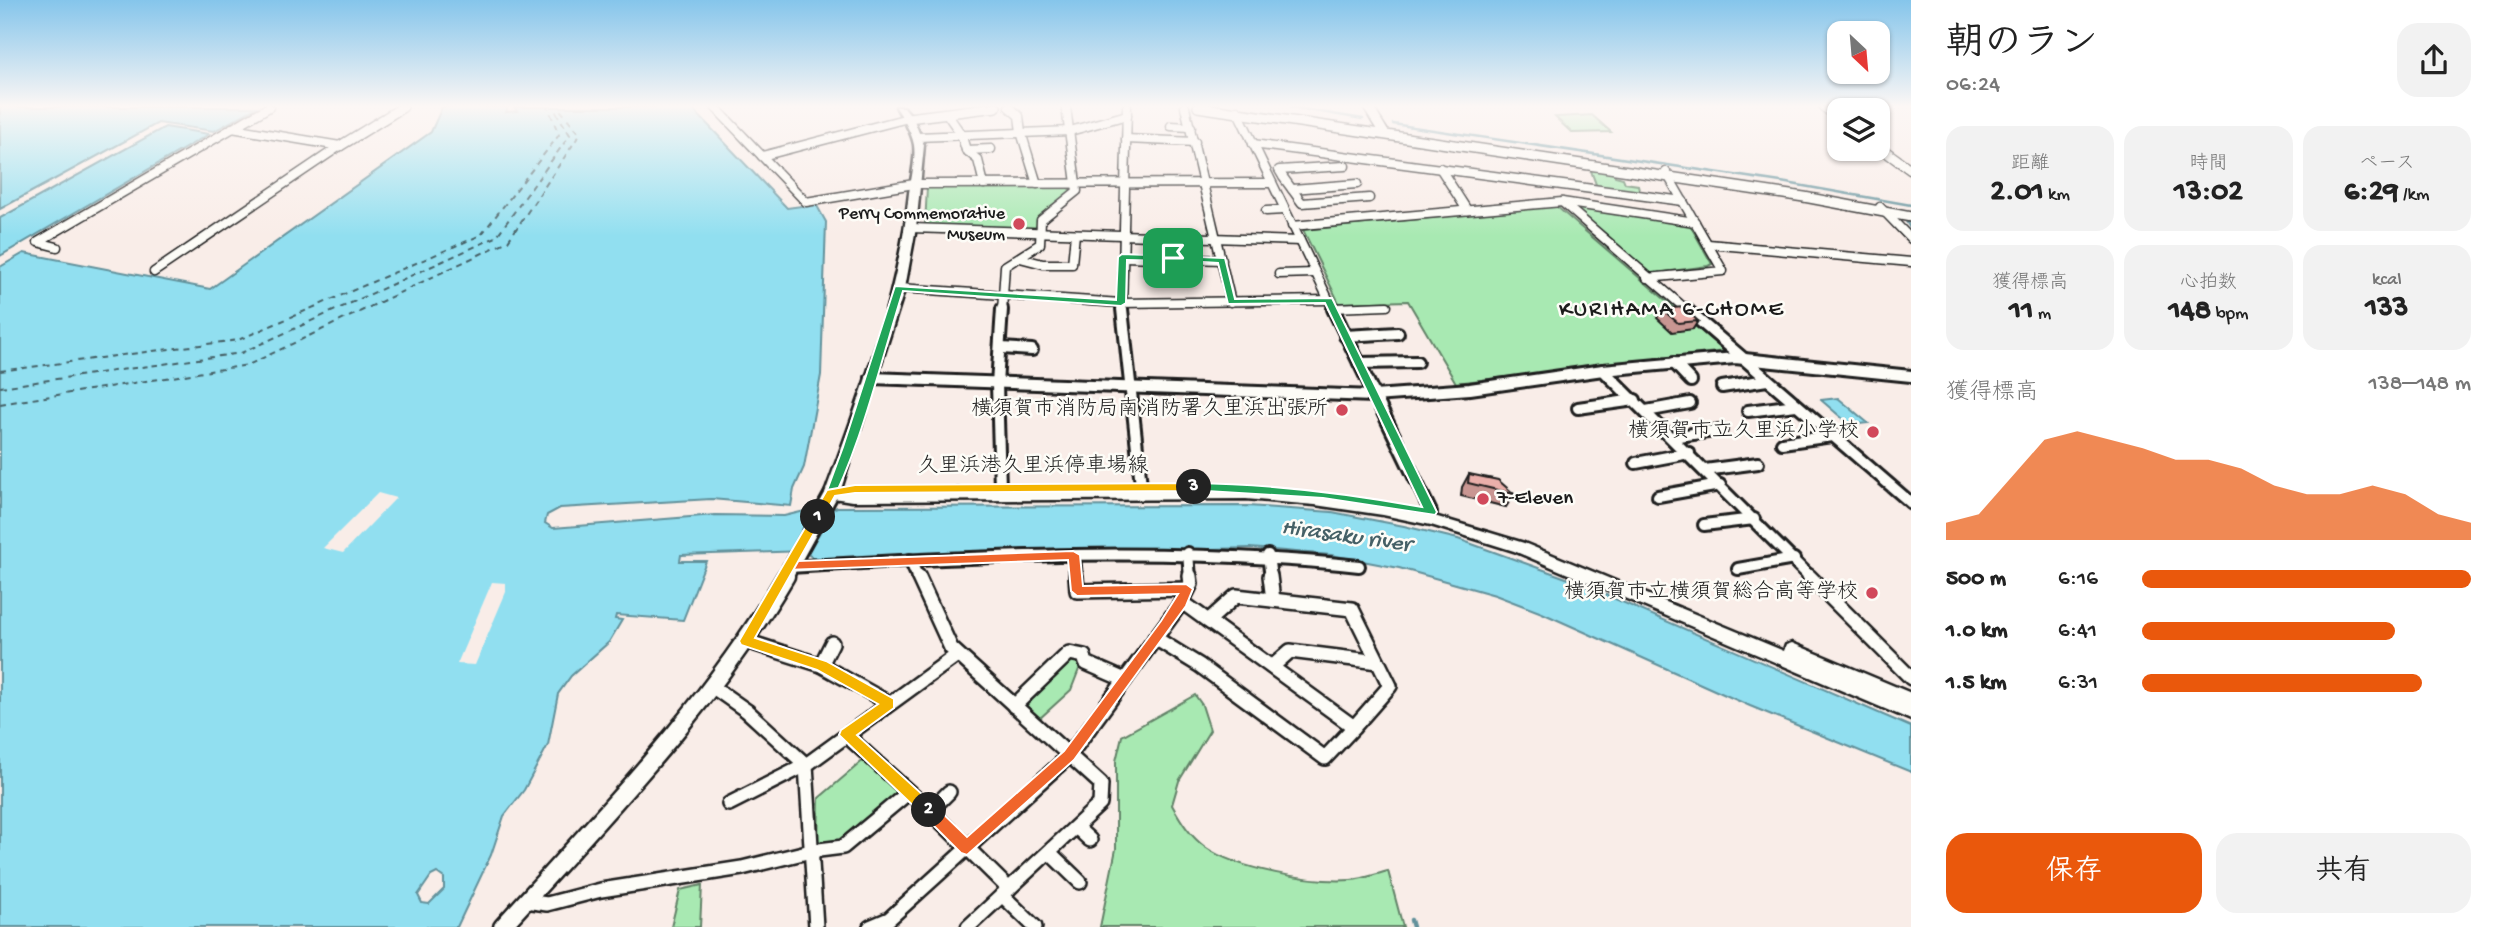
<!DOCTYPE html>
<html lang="ja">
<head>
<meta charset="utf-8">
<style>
  :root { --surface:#fff; --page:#f2f2f2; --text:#222; --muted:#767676; --accent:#ea580c }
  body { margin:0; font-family:"Gochi Hand","Klee One",sans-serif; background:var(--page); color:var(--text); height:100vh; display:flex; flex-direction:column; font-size:26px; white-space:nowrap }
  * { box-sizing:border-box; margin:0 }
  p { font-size:23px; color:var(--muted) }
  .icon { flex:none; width:38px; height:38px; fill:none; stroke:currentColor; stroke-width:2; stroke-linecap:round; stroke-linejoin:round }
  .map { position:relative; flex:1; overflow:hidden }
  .sheet { display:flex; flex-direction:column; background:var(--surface); width:595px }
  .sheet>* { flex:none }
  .needle { width:46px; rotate:154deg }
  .buttons { position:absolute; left:1827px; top:21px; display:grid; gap:14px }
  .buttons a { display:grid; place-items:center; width:63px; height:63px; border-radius:14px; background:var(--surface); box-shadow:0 2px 5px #0004; font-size:35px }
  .pin { position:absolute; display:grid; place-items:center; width:60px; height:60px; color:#fff; margin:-30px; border-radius:14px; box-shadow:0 4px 10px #0006 }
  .km { position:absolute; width:35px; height:35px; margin:-18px; border-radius:50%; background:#222; color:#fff; font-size:19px; line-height:35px; text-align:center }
  .round { display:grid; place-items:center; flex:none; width:74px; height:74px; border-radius:21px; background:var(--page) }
  .overview { display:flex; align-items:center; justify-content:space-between; height:119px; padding:0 35px }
  h1 { font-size:38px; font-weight:700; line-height:52px }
  .metrics { display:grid; grid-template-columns:repeat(3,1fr); gap:10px; height:119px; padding:7px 35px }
  .metrics div { display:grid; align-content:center; border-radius:18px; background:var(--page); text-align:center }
  .metrics b { font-size:30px; font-weight:700 }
  .metrics small { font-size:19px; font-weight:400 }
  .metrics p { font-size:19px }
  .chart { height:196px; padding:14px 35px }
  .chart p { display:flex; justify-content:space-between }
  .chart svg { width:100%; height:126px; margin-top:7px; fill:var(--accent); opacity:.7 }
  .primary-button { display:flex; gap:14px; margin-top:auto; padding:14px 35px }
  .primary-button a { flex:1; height:80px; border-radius:21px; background:var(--accent); color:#fff; font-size:28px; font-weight:700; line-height:80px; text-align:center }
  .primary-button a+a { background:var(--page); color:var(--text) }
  ul { padding:0 35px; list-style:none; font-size:23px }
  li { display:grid; grid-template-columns:112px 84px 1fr; align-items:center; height:52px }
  li i { height:18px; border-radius:9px; background:var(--accent) }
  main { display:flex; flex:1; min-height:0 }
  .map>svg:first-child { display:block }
  .green { fill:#a8e9b2; stroke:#628267; stroke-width:2 }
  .water { fill:#91dff0; stroke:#62919b; stroke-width:2; fill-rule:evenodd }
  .pier { fill:#f9ede8 }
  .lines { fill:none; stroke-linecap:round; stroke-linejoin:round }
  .stream-far1 { stroke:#62919b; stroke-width:2.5 }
  .stream { stroke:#62919b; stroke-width:4.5 }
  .ferry { stroke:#456066; stroke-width:2; stroke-dasharray:6 5; stroke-linecap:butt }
  .minor-far2-casing { stroke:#1c1c1c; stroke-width:11 }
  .minor-far1-casing { stroke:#1c1c1c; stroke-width:16 }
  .minor-casing { stroke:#1c1c1c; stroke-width:18 }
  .tertiary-far2-casing { stroke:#1c1c1c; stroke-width:12 }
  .tertiary-far1-casing { stroke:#1c1c1c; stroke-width:18 }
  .tertiary-casing { stroke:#1c1c1c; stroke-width:21 }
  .secondary-casing { stroke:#1c1c1c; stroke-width:5 }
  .minor-far2 { stroke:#fdfcf7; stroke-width:8 }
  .minor-far1 { stroke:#fdfcf7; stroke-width:10 }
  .minor { stroke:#fdfcf7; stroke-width:13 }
  .tertiary-far2 { stroke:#fdfcf7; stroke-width:9 }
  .tertiary-far1 { stroke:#fdfcf7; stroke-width:12 }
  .tertiary { stroke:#fdfcf7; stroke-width:16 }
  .secondary { fill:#fdfcf7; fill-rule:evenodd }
  .wall { fill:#c99692; stroke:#1c1c1c; stroke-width:2 }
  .building { fill:#eaafaa; stroke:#1c1c1c; stroke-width:2 }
  .split-1 { fill:#22a559; stroke:#fff; stroke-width:2 }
  .split-2 { fill:#f0652b; stroke:#fff; stroke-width:2 }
  .split-3 { fill:#f5b400; stroke:#fff; stroke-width:2 }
  .split-4 { fill:#22a559; stroke:#fff; stroke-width:2 }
  .poi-dot { fill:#d1495b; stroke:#fdfcf7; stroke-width:2.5 }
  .labels { text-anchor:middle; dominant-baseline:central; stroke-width:5; stroke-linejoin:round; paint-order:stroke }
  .far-poi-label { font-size:18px; fill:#1c1c1c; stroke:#fdfcf7; text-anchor:end }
  .poi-label { font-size:21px; fill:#1c1c1c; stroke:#fdfcf7; text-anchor:end }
  .street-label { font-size:21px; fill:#1c1c1c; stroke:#fdfcf7 }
  .neighbourhood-label { font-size:23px; letter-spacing:2px; fill:#1c1c1c; stroke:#fdfcf7 }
  .water-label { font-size:23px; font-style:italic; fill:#456066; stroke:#fdfcf7 }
</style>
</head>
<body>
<main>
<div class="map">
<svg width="1911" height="927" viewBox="0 0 1911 927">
  <rect width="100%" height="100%" fill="#f9ede8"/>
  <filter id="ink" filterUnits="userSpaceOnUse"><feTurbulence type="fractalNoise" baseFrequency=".0143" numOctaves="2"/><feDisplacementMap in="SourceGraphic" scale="14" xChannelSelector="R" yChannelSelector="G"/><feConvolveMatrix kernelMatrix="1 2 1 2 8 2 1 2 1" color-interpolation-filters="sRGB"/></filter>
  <g filter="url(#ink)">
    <g class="green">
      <path d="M1592,115L1611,132L1572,133L1555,117Z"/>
      <path d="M1590,168L1614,172L1615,176L1623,178L1625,183L1638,185L1640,193L1597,187Z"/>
      <path d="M1064,186L1074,191C1061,200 1037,210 1038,228L1034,230L925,226L927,187Z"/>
      <path d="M1556,206L1725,351L1456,383L1408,301L1339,303L1303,230Z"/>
      <path d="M1570,207L1690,225L1712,264L1708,266L1650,274Z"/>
      <path d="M1071,657L1081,664L1071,690L1039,719L1023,703Z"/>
      <path d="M1195,695L1202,705L1210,730L1179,781L1172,805C1181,821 1190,836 1205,847C1236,869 1313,883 1351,880C1363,879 1376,874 1388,871L1403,927H1100L1116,849V761L1122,736Z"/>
      <path d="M866,758L902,790L841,840L818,845L819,798Z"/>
      <path d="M702,885L700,927H671L680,890Z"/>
    </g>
    <g class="water">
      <path d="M0,107H257L214,131L158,123L0,209Z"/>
      <path d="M442,107H508L506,112L517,111L514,107H691L787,208L816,204L826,222L821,375L804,467L794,489L791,506L711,499L560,508L547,515L545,523L553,528L715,515L784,516L809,510L828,511L837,507L1248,506L1332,512L1404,526L1458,539L1569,579L1911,727V772L1750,706L1542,613L1495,595L1399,568L1331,555L1250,548L814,559L804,551L681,555L680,561H706L683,620L616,615L615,619L622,620L609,642L571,676L558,694L548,745L524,790L504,816L491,855L457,927H0V267L24,253L210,289L431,132ZM437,873L444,878V889L429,904L422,903L418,895L431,876Z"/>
      <path d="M165,127L209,134L0,256V218Z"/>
      <path d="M1838,398L1868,423L1850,425L1821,400Z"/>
    </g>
    <g class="pier">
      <path d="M378,493L396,498L343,553L323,548Z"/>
      <path d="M492,582L506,583V592L475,665L457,664Z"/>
    </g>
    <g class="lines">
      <g class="stream-far1">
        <path d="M1291,107L1363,119"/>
        <path d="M1393,124L1781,182L1911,205"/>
        <path d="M1906,221L1911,229"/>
      </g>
      <path class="stream" d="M1411,920L1413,927"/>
      <g class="ferry">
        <path d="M0,371L238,340L481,235L559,135L548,107"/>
        <path d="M0,387L241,353L496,237L570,135L553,107"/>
        <path d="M0,404L248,365L508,241L580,134L558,107"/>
      </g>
      <defs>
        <g id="minor-far2">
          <path d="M715,107L806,202L914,184L1272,183"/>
          <path d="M1009,107L1019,116L1021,132L1037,184"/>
          <path d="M1185,107L1231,302"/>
          <path d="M1237,110L1334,311"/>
          <path d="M947,114L961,134L966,150L978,160L984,184"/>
          <path d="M1171,126L1191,127"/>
          <path d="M232,128L340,146"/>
          <path d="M917,137L1070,131L1127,115"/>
          <path d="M1126,139L1195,142"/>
          <path d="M1253,144L1683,201"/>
          <path d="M966,150L991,149"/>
          <path d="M762,156L908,118"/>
          <path d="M1440,168L1467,210"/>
          <path d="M1282,175L1279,170L1345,166"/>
          <path d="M1283,177L1302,203L1369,198"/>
          <path d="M1292,189L1357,184"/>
          <path d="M1562,202L1688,311"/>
          <path d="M1880,207L1911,239"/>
          <path d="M1266,211L1284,210"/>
          <path d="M1292,226L1562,202L1695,222"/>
          <path d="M911,228L1300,241"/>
          <path d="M1708,244L1911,262"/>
          <path d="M57,247L38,242L269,107"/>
          <path d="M1123,257L1222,260"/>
          <path d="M1020,258L1043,264H1072L1075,234"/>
          <path d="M154,272L340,146"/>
          <path d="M1279,274L1315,273"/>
          <path d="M1647,278L1723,271L1666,172"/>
          <path d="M899,288L1121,303L1328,300"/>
          <path d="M1332,308L1387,306"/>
          <path d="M1002,311L1005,266L1040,244L1041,220L1077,191L1066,107"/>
          <path d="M1122,311L1127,107"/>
        </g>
        <g id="minor-far1">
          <path d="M1122,309L1142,494"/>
          <path d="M1333,309L1431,512"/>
          <path d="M1686,309L1911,503"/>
          <path d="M1345,336L1398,333"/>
          <path d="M1001,348L1032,350"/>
          <path d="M1359,363L1417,362"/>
          <path d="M1674,363L1691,381"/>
          <path d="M1603,370L1811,578"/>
          <path d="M871,378L1374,396L1470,389L1603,370L1735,358L1911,376"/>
          <path d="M1722,387L1767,380"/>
          <path d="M1578,408L1635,400"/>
          <path d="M1646,411L1690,403"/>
          <path d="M1748,411L1796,405"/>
          <path d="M1672,437L1721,430"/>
          <path d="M1782,443L1832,436"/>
          <path d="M1636,463L1689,453"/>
          <path d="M1705,470L1758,463"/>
          <path d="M1000,488L997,384L1002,309"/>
          <path d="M1658,496L1720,485"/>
          <path d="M1704,525L1754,519"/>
          <path d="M1188,553L1190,578"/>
          <path d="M1074,555L1076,578"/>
          <path d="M1268,555L1271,578"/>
          <path d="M910,560L918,578"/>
          <path d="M789,567C980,556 1169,546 1359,566"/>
          <path d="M1738,569L1794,559"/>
        </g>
        <g id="minor">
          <path d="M918,576L951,648L1101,784L1100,804L968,927"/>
          <path d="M1076,576L1077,591L1187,589"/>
          <path d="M1270,576L1273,600"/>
          <path d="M1809,576L1911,678"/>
          <path d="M1208,621L1236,596L1352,609L1390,686L1354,727"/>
          <path d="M1155,638L1199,665L1325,758L1354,727L1182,602"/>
          <path d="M746,641L821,665L889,703"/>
          <path d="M821,665L832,643"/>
          <path d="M1272,667L1290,651L1378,662"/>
          <path d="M713,687L747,711L806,765L816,927"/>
          <path d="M1014,706L1069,653L1084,656L1086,663L1125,680"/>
          <path d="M846,735L930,811L1009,889"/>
          <path d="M729,804L806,765L957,655"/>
          <path d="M930,811L949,792"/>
          <path d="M1076,827L1090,840"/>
          <path d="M1049,852L1080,882"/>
          <path d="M1002,895L1035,927"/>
          <path d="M525,901L547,904L601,890L742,868L811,851L843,847L909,792"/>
          <path d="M870,927L889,919L1069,756L1182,602L1191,584L1190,576"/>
        </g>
        <g id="tertiary-far2">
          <path d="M1198,107L1804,197L1911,217"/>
          <path d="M1368,107L1384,133"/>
          <path d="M1824,107L1839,118"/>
          <path d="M908,118L996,107"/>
          <path d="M340,146L403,107"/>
          <path d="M1878,146L1911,170"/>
        </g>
        <path id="tertiary-far1" d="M785,578L832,493"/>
        <path id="tertiary" d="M502,927C605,813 707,710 786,576"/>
        <path id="secondary" d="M896,107H904L913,118L924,145L916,228L905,288L841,489H1246L1315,495L1383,505L1431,515L1524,543L1784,651L1786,645L1792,643L1911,693V720L1514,551L1431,525L1383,515L1315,505L1246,499L852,501L827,497L825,493C860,399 899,293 909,193C911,179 916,159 914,145C912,132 902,117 896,107Z"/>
      </defs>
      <use href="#minor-far2" class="minor-far2-casing"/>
      <use href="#minor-far1" class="minor-far1-casing"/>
      <use href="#minor" class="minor-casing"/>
      <use href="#tertiary-far2" class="tertiary-far2-casing"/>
      <use href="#tertiary-far1" class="tertiary-far1-casing"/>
      <use href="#tertiary" class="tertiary-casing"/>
      <use href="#secondary" class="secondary-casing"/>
      <use href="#minor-far2" class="minor-far2"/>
      <use href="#minor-far1" class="minor-far1"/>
      <use href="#minor" class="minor"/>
      <use href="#tertiary-far2" class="tertiary-far2"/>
      <use href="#tertiary-far1" class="tertiary-far1"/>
      <use href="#tertiary" class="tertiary"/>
      <use href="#secondary" class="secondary"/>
    </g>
    <g class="wall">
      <path d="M1662,309L1698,321L1693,329L1672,332L1657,318Z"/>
      <path d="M1469,474L1514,494L1506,507L1461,496L1462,487Z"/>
    </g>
    <g class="building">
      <path d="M1683,307L1698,321L1678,323L1662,309Z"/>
      <path d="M1469,474L1498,480L1514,494L1468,483Z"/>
    </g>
  </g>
  <linearGradient id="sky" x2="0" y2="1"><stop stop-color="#85c5eb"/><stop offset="0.45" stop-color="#fcf7f5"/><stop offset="1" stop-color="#fcf7f5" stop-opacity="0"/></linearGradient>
  <rect width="1911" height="236" fill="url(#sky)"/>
  <path class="split-1" d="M1122,254L1173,256L1178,258L1173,261L1127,260L1126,303L1121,306L903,291C879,367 861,450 823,520H814L812,517L826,493L843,447L895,286L1116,300L1118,257Z"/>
  <path class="split-2" d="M818,513L824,517L799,561L1073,551L1080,555L1083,586L1186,584L1193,589L1186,606L1074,760L967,855L961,853L923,815L921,810L923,805H934L967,837L1064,751L1161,621L1178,594L1077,596L1071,591L1068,560L785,570V563L814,514Z"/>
  <path class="split-3" d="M1194,483L1200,487L1194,491L855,493L835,496L755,638L826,661L894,699V708L857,735L934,805L936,810L934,815L929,817L923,815L839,735L841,730L878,704L817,670L741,645L739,641L827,490L855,485Z"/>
  <path class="split-4" d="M1173,256L1225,258L1235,299L1332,298L1437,512L1435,515L1323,498L1190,490L1189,487L1194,483C1273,484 1345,493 1422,507L1325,303L1228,304L1218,263L1170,260L1168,258Z"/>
  <g class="poi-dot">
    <circle cx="1019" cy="224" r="7"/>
    <circle cx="1342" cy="410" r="7"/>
    <circle cx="1873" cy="432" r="7"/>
    <circle cx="1483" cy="499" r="7"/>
    <circle cx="1872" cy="593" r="7"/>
  </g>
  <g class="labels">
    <g class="far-poi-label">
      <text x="1005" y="214">Perry Commemorative<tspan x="1005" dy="21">Museum</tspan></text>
    </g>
    <g class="poi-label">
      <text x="1328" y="410">横須賀市消防局南消防署久里浜出張所</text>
      <text x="1859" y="432">横須賀市立久里浜小学校</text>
      <text x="1497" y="499" text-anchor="start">7-Eleven</text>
      <text x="1858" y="593">横須賀市立横須賀総合高等学校</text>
    </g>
    <g class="street-label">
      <text x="1033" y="467">久里浜港久里浜停車場線</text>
    </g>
    <g class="neighbourhood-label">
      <text x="1672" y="310">KURIHAMA 6-CHOME</text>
    </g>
    <g class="water-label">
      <text transform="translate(1346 537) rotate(8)">Hirasaku river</text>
    </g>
  </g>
</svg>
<div class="buttons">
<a><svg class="needle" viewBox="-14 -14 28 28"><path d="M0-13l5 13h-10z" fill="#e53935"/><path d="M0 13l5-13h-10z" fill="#767676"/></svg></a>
<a><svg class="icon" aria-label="layers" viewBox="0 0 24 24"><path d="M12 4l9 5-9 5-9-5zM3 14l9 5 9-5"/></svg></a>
</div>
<div class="pin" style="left:1173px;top:258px;background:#1e9e55"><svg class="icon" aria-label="arrive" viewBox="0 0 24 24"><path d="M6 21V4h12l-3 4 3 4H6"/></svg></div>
<b class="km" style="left:818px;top:517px">1</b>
<b class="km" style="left:929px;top:810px">2</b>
<b class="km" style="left:1194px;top:487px">3</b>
</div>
<section class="sheet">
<div class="overview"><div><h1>朝のラン</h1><p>06:24</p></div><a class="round"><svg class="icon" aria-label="share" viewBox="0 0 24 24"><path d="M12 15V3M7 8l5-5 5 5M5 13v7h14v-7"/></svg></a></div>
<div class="metrics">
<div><p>距離</p><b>2.01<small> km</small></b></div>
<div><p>時間</p><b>13:02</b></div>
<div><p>ペース</p><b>6:29<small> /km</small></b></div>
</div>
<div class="metrics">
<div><p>獲得標高</p><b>11<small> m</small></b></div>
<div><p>心拍数</p><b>148<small> bpm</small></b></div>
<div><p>kcal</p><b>133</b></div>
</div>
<div class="chart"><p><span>獲得標高</span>138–148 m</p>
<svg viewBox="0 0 160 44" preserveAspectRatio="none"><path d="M0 44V38L10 35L20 22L30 9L40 6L50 9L60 12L70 16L80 16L90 19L100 25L110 28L120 28L130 25L140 28L150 35L160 38V44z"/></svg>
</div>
<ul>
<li><b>500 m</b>6:16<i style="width:100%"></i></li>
<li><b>1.0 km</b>6:41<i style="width:77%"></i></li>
<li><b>1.5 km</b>6:31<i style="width:85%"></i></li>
</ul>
<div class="primary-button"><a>保存</a><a>共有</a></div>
</section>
</main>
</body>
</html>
